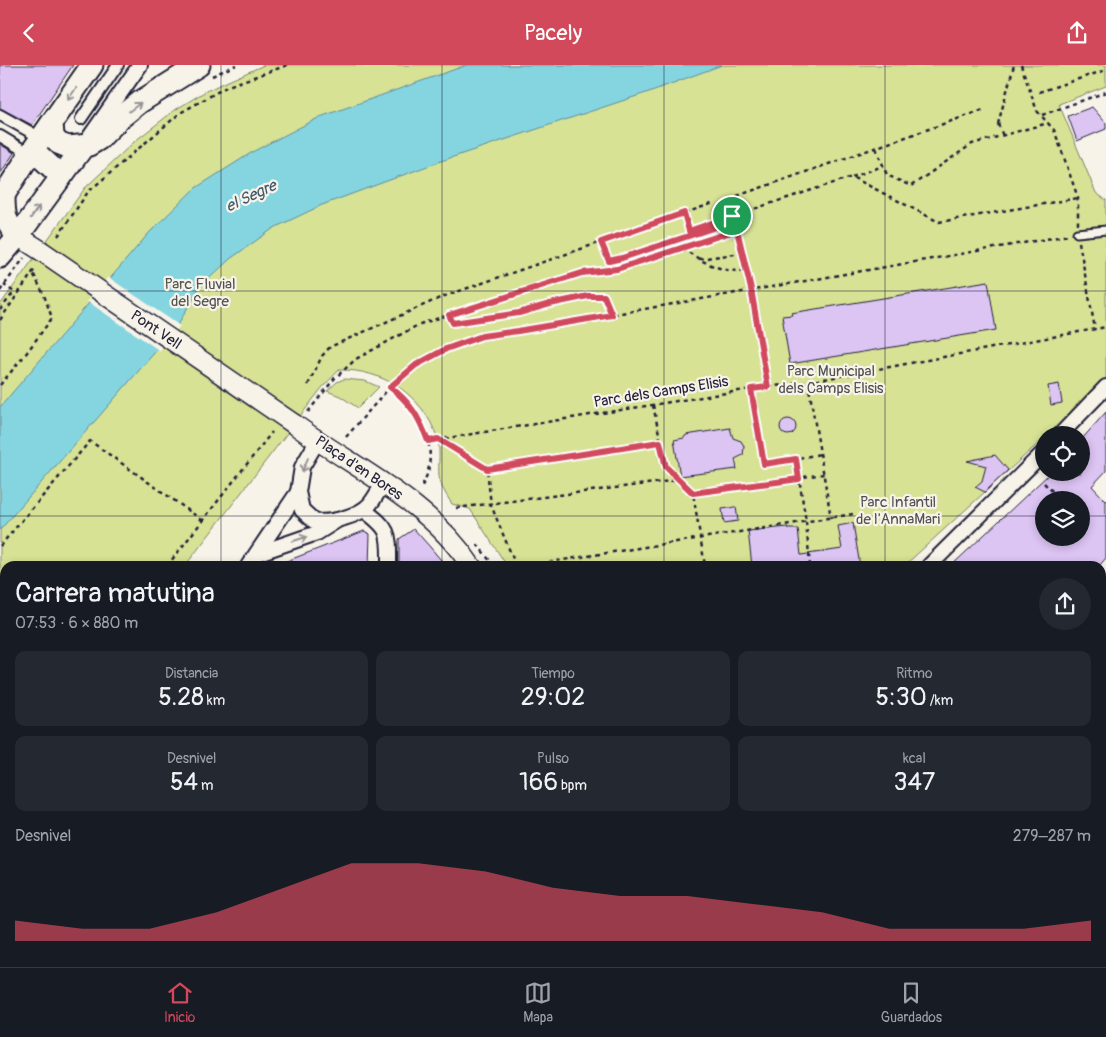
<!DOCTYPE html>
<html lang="es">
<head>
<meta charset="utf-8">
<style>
  :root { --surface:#171b24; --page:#242831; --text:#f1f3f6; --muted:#9ea1a6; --line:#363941; --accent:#d1495b }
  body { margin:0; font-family:Pangolin,sans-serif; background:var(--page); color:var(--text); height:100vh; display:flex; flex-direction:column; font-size:19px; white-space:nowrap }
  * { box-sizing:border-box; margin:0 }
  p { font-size:16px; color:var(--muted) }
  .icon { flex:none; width:28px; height:28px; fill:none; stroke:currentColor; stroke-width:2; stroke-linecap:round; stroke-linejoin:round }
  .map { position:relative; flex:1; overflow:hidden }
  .sheet { position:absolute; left:0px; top:496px; width:1106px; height:406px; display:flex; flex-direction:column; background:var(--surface); border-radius:15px 15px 0 0; box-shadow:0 2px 8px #0003 }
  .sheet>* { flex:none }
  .controls { position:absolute; left:1035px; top:361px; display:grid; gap:10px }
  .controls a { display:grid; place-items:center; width:55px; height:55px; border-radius:50%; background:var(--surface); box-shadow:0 2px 8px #0003; font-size:25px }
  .pin { position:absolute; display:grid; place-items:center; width:42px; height:42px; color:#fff; margin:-21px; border:2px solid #fff; border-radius:50%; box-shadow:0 1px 5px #0007 }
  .round { display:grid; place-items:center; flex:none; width:52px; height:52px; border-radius:26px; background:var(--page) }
  .head { display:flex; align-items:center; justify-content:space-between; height:85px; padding:0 15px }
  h1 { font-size:28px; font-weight:600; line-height:38px }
  .metrics { display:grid; grid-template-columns:repeat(3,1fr); gap:8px; height:85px; padding:5px 15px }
  .metrics div { display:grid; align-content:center; border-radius:10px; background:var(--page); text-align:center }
  .metrics b { font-size:25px; font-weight:600 }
  .metrics small { font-size:14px; font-weight:400 }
  .metrics p { font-size:14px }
  .chart { height:140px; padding:10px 15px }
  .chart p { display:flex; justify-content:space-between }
  .chart svg { width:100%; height:90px; margin-top:5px; fill:var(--accent); opacity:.7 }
  header { display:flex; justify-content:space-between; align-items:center; height:65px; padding:0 15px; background:var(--accent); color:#fff; font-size:22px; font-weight:600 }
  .dock { display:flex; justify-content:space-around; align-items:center; height:70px; border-top:1px solid var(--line); background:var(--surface); font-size:14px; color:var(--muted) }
  .dock a { display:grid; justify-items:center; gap:2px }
  .dock .on { color:var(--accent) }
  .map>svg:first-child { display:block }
  .built { fill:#efe5eb }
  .green { fill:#d7e295; stroke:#7c8268 }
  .water { fill:#85d5e0; stroke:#5d8d9e }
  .pier { fill:#f7f3e8 }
  .building { fill:#dcc4f3; stroke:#22223b; fill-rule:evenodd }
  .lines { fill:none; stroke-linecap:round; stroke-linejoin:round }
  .service-casing { stroke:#22223b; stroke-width:11 }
  .pedestrian-casing { stroke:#22223b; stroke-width:14 }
  .minor-casing { stroke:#22223b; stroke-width:18 }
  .tertiary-casing { stroke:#22223b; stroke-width:20 }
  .secondary-casing { stroke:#22223b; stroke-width:22 }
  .primary-casing { stroke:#22223b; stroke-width:25 }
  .path { stroke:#22223b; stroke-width:2.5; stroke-dasharray:4 4; stroke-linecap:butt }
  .service { stroke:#f7f3e8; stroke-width:7 }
  .pedestrian { stroke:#f7f3e8; stroke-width:10 }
  .minor { stroke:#f7f3e8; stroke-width:14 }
  .tertiary { stroke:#f7f3e8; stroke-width:16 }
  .secondary { stroke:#f7f3e8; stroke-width:19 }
  .primary { stroke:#f7f3e8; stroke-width:21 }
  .secondary-bridge-casing { stroke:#22223b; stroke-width:22; stroke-linecap:butt }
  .path-bridge { stroke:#22223b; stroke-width:2.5; stroke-dasharray:4 4; stroke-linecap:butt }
  .secondary-bridge { stroke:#f7f3e8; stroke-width:19 }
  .oneway { stroke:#97959a }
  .route-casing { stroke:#fff; stroke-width:10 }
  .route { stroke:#d1495b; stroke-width:6 }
  .grid { fill:none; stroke:#22223b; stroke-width:1; stroke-opacity:0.55 }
  .labels { text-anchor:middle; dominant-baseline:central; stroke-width:4.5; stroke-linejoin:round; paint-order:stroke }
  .park-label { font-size:15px; fill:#4f5252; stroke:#f7f3e8 }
  .street-label { font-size:15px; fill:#22223b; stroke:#f7f3e8 }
  .water-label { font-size:16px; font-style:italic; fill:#40586d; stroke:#f7f3e8 }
</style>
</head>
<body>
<header><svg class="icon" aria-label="back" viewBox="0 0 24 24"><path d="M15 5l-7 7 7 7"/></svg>Pacely<svg class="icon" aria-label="share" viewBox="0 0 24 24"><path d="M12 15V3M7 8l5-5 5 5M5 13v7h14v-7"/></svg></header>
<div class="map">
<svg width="1106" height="902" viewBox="0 0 1106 902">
  <rect width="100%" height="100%" fill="#f7f3e8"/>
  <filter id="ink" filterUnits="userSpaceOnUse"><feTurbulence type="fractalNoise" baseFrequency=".02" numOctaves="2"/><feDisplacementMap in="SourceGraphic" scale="10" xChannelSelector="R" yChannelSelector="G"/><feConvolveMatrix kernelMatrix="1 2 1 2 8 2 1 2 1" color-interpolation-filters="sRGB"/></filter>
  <g filter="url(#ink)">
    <path class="built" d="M1106,559V725H1101V564Z"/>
    <g class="green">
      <path d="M264,0H1106V21L1059,39L1096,128L1106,135V320L1048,370H1044V373L904,501H507L470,444L452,439C447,431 440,421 439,411C438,399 441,384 437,372C423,330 382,304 339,305L321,324L185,501H5V736L0,743V240L85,123L135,76L175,45L206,26Z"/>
      <path d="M344,314L365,316L379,322L358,343L340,331L327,326L337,317Z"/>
      <path d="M0,806L5,810V898H78L74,902H0Z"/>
    </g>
    <path class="water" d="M467,0H722L646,28L441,96L322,140L274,163L230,194L199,223L176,263L0,465V342L149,168L194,124L254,86L320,52Z"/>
    <path class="pier" d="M108,212L180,261L160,286L87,236Z"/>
    <g class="building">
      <path d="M0,0H73L32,60L0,43Z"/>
      <path d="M1092,42L1106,58V64L1077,76L1068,51Z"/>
      <path d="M0,79L14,88L0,109Z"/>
      <path d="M988,216L996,265L790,299L782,251L792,250L791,248Z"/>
      <path d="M1059,319L1062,338L1051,340L1048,321Z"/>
      <path d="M1106,347V406L1092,421L1106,436V493L1099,501H951L1050,408H1081V375ZM1044,435H1081V472H1044Z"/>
      <circle cx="788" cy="362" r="8"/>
      <path d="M730,363L733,373L741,376L744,381L743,390L735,394L737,404L680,411L674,375L684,373L686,370Z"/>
      <path d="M995,390L1008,405L985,427L975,422L982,416L986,401L967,396Z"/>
      <path d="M736,442L738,456L724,458L722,444Z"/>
      <path d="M853,458L860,501H752L748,466L788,462V464H798L801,490L842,484L838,461Z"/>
      <path d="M414,464L430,482L446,501H399V474Z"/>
      <path d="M364,466L370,469L369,501H274Z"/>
    </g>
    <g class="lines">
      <defs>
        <path id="service" d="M1077,168L1106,165"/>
        <g id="pedestrian">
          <path d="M0,50L41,73"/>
          <path d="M81,54L118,0"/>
          <path d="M0,71L30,89"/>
        </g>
        <g id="minor">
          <path d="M89,73L140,0"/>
          <path d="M1060,370L1106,322"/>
          <path d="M318,375L302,402L298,427L302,445L314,456C329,459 360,451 370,439C375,433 379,425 383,419"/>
          <path d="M364,445C391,465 389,468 389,501"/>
          <path d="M259,488L317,468L336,456"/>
          <path d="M248,501L298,427"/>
          <path d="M929,501L1044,387"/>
          <path d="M1101,537L1106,532"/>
          <path d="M135,898L140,902"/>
          <path d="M392,898V902"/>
          <path d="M909,898L912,902"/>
          <path d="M1045,898L1047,902"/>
        </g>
        <g id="tertiary">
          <path d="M1101,747L1106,746"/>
          <path d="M99,902L103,898"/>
          <path d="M617,902L621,898"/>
          <path d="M662,902L666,898"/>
        </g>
        <g id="secondary">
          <path d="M18,171L40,185"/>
          <path d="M294,359C355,404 429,436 471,501"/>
          <path d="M733,898L736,902"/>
        </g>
        <g id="primary">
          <path d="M52,58L53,71L58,78L68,82L89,80L99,74L120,53L140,37L199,0"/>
          <path d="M33,85L61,111"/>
          <path d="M4,131C4,151 5,156 18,171"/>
          <path d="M0,136L30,89L92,0"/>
          <path d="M0,192L18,171L83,82"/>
        </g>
      </defs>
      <use href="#service" class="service-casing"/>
      <use href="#pedestrian" class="pedestrian-casing"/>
      <use href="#minor" class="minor-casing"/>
      <use href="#tertiary" class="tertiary-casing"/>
      <use href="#secondary" class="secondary-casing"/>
      <use href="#primary" class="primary-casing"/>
      <g class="path">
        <path d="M212,11L236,0"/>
        <path d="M1039,27L1106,5"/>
        <path d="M1037,46L1054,65L1060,81L1078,133V159"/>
        <path d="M1042,50L1106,27"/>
        <path d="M998,59L1003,71"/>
        <path d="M876,83L887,110L911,121L972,79L1048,58"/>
        <path d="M852,112L883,101"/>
        <path d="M737,131L986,44"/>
        <path d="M684,148L689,166L732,151L734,157"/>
        <path d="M732,151L852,112L939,157L1078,133"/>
        <path d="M737,165L751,225L768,322"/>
        <path d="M58,171L88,127L180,48L228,21L288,0"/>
        <path d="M1079,177L1095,264"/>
        <path d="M682,183C705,198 718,207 746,206"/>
        <path d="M699,194L742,188"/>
        <path d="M0,226L24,193"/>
        <path d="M0,245L14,227L4,220"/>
        <path d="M449,250L453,258L519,248L550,239L588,231H604L612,250"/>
        <path d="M0,255L35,204"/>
        <path d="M808,317L831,453"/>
        <path d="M0,320L25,290L52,253L44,230L33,208"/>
        <path d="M308,320L322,291L330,282L442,232L714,138"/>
        <path d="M390,322C407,299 454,279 480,271C492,268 506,268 518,266L1069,170"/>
        <path d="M751,324L764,399L821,389"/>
        <path d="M653,340L666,402L693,428L705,501"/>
        <path d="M308,347L334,314L356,294L420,259L582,208L617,203L737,165L734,157L622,193L609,196L601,177"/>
        <path d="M346,372L390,322C416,341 436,373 428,406C427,411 424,416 422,421"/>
        <path d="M438,374L487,404"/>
        <path d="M429,376L751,324L808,317L1106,262"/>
        <path d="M796,394L806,457L810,501"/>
        <path d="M1044,418L1055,429"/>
        <path d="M693,428L824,409"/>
        <path d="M456,443L679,415"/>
        <path d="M477,479L494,501"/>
        <path d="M0,481L90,376L202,455"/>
        <path d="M167,501L272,367"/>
        <path d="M516,501L491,440L487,404L661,377"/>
        <path d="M525,501L853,449"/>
        <path d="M0,717L5,711"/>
        <path d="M0,770L5,764"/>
        <path d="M0,777L5,781"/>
        <path d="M0,806L5,799"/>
        <path d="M0,816L5,820"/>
        <path d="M0,823L5,826"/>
        <path d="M0,862L5,856"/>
        <path d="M0,865L5,871"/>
        <path d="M12,898V902"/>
        <path d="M37,902L43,898"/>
        <path d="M72,902L76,898"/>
        <path d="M639,902L643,898"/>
      </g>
      <use href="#service" class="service"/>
      <use href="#pedestrian" class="pedestrian"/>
      <use href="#minor" class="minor"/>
      <use href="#tertiary" class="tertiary"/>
      <use href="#secondary" class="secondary"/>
      <use href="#primary" class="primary"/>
      <defs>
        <path id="secondary-bridge" d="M40,185L294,359"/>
      </defs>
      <use href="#secondary-bridge" class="secondary-bridge-casing"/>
      <g class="path-bridge">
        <path d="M1021,0L1037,46"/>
        <path d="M998,59L1014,0"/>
      </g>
      <use href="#secondary-bridge" class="secondary-bridge"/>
    </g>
    <defs><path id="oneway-shaft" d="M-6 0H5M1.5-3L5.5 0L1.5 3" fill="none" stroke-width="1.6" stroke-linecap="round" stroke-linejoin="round" transform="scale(1.25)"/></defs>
    <g class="oneway">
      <use href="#oneway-shaft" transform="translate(72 29) rotate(124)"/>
      <use href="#oneway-shaft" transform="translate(135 42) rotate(-37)"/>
      <use href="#oneway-shaft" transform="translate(35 147) rotate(-55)"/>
      <use href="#oneway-shaft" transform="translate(305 400) rotate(113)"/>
      <use href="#oneway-shaft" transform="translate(300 474) rotate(-18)"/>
    </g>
  </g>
  <g class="lines" filter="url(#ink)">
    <defs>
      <path id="route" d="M732,151L689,166L684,148L601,177L609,196L622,193L734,156L737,165L751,224L768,322L751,324L764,399L796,394L799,414L693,428L666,402L660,377L487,404L438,374L428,376C419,352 410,337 390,322L416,300L446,284L482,271L518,266L612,250L604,231H588L550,239L519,248L453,258L449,250L582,208L617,204L737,165L732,151"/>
    </defs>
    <use href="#route" class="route-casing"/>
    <use href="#route" class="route"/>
  </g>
  <path class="grid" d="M221,0V501M442,0V501M664,0V501M885,0V501M0,226H1106M0,451H1044M1081,451H1106M0,676H5M1101,676H1106M221,898V902M442,898V902M664,898V902M885,898V902"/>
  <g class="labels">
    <g class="park-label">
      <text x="200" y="219">Parc Fluvial<tspan x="200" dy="17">del Segre</tspan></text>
      <text x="831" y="306">Parc Municipal<tspan x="831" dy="17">dels Camps Elisis</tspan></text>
      <text x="898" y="437">Parc Infantil<tspan x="898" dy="17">de l'AnnaMari</tspan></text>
    </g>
    <g class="street-label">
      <text transform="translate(156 265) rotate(34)">Pont Vell</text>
      <text transform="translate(661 327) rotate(-9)">Parc dels Camps Elisis</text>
      <text transform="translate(359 403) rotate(34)">Plaça d'en Bores</text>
    </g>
    <g class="water-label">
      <text transform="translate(251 131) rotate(-25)">el Segre</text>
    </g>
  </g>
</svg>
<div class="controls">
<a><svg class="icon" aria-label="locate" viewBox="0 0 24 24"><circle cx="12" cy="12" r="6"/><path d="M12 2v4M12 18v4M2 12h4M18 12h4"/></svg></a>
<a><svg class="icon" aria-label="layers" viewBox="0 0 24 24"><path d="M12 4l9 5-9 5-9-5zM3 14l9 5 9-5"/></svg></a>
</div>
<div class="pin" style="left:732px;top:151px;background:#1e9e55"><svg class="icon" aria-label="arrive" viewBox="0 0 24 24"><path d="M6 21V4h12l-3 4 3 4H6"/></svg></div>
<section class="sheet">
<div class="head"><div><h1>Carrera matutina</h1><p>07:53 · 6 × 880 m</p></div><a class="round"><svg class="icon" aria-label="share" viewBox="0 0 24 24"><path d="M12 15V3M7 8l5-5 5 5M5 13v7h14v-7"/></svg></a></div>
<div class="metrics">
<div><p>Distancia</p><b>5.28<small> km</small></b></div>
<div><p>Tiempo</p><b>29:02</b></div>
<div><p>Ritmo</p><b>5:30<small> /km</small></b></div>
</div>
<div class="metrics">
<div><p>Desnivel</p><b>54<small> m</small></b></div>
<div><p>Pulso</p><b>166<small> bpm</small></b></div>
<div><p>kcal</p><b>347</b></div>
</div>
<div class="chart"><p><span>Desnivel</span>279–287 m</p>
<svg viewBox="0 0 160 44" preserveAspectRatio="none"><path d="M0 44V34L10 38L20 38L30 30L40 18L50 6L60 6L70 10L80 18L90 22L100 22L110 26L120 30L130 38L140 38L150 38L160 34V44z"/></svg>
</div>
</section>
</div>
<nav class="dock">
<a class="on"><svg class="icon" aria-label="home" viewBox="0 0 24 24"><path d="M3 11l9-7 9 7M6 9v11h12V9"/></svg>Inicio</a>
<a><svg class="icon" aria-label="map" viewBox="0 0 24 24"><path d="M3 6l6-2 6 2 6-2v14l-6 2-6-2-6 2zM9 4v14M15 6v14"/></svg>Mapa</a>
<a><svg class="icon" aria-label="saved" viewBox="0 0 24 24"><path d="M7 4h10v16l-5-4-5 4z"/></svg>Guardados</a>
</nav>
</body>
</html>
